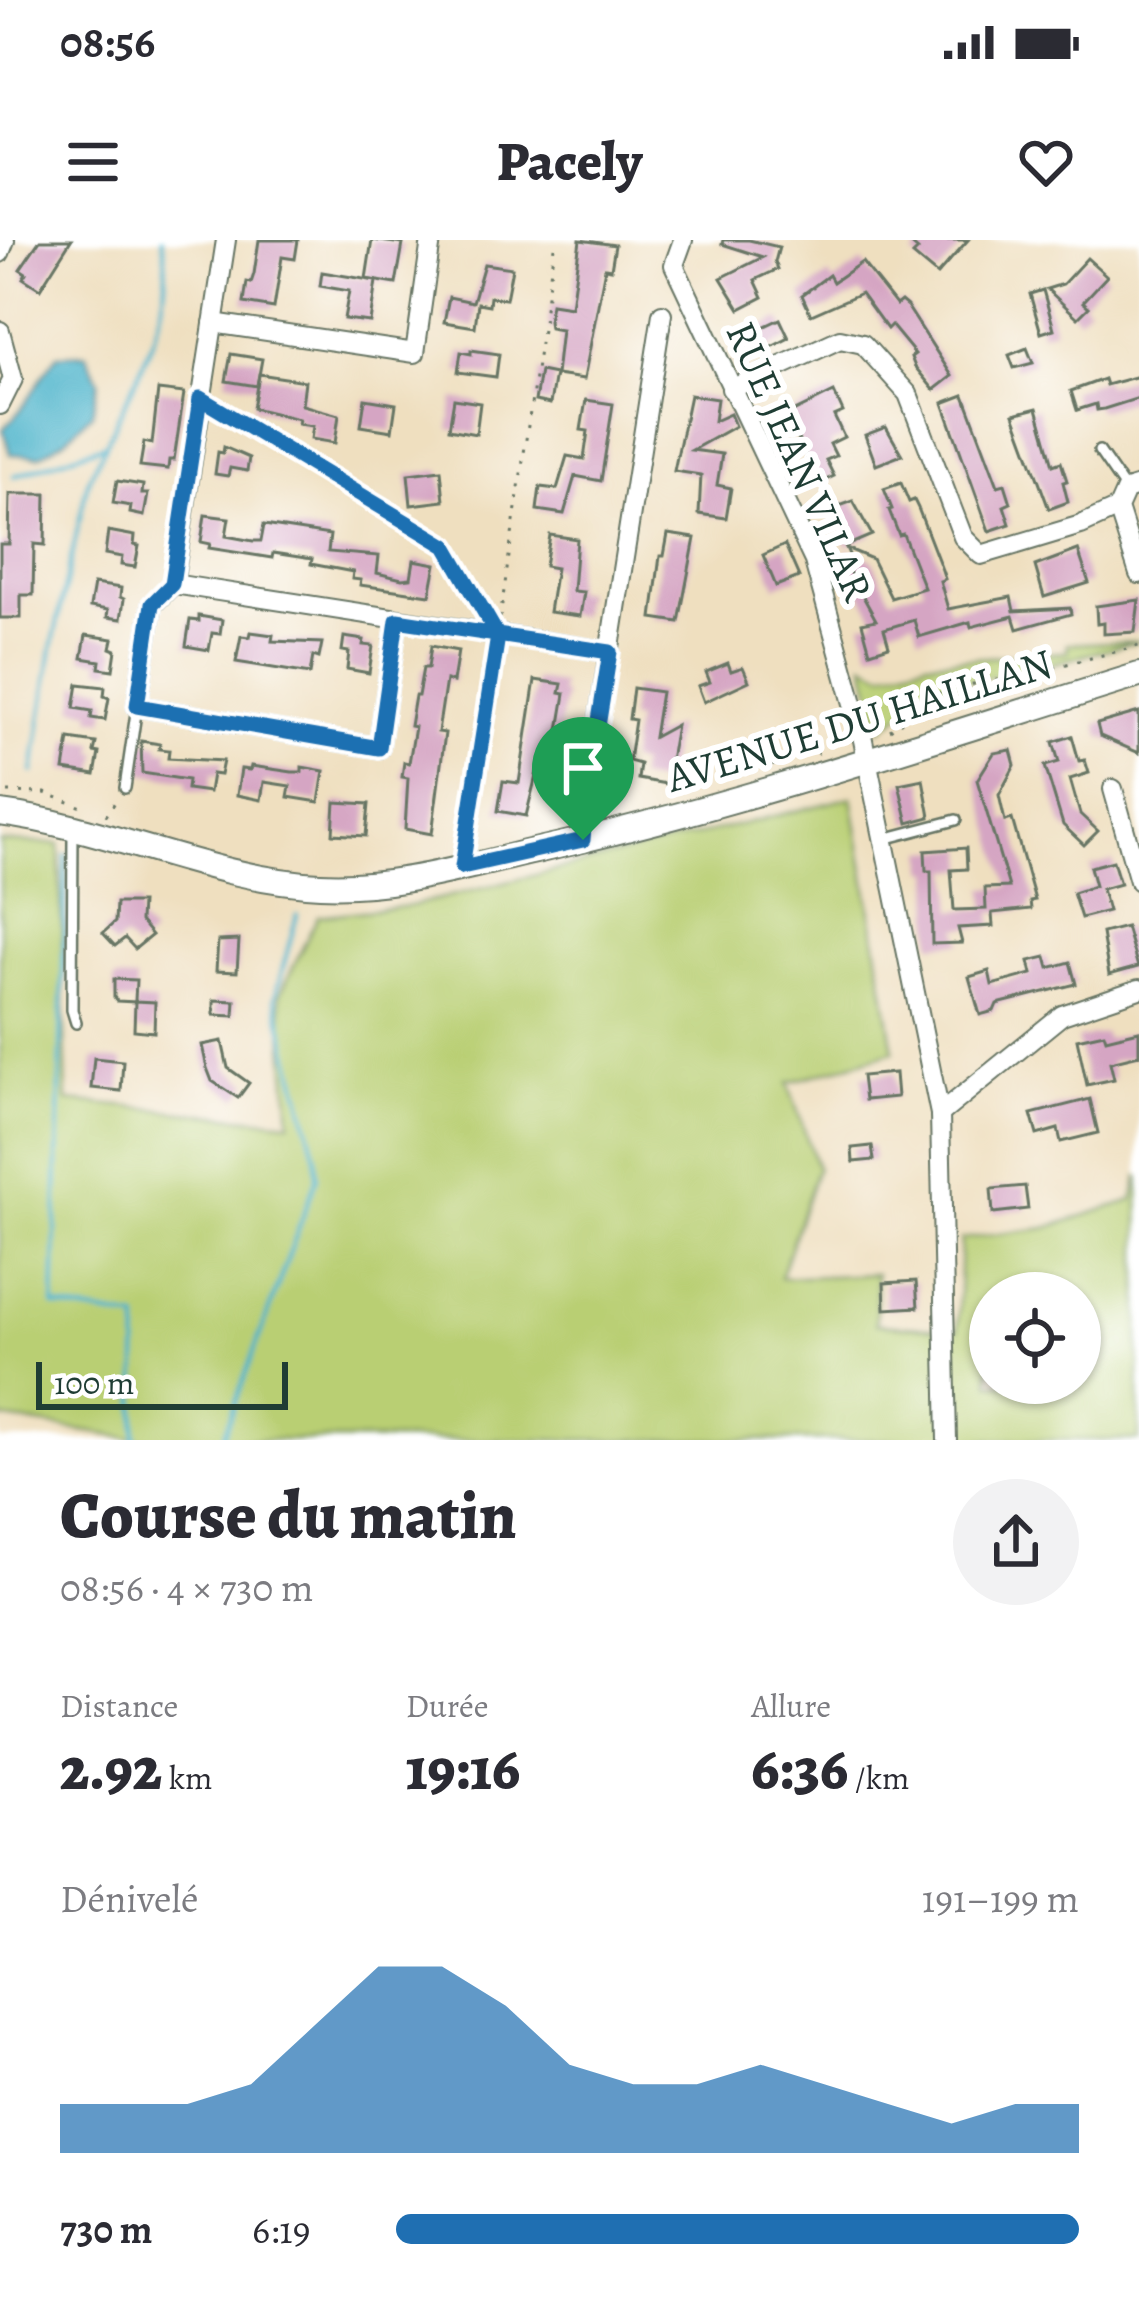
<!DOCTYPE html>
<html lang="fr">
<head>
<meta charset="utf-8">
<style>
  :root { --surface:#fff; --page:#f2f2f3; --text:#2b2b33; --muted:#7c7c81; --accent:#1f6fb2 }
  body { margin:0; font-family:Alegreya,serif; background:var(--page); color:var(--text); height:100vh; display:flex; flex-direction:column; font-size:45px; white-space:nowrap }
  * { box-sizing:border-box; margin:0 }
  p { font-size:39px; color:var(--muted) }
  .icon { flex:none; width:66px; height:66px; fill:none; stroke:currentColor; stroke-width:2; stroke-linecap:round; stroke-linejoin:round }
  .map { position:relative; height:1200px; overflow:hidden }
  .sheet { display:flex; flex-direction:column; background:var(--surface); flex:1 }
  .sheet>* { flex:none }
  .tools { position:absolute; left:969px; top:1032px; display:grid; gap:24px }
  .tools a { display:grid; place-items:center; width:132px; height:132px; border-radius:50%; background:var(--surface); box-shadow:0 3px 9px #0004; font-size:60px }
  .scale { position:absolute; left:36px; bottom:30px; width:252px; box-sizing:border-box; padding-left:12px; border:6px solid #1f3d34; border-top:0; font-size:33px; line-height:42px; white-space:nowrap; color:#1f3d34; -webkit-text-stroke:9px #fff; paint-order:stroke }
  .pin { position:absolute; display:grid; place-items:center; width:102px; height:102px; color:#fff; margin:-123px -51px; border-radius:50% 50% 50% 0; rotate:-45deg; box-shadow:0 0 12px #0007 }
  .pin .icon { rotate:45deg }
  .round { display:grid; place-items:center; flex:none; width:126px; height:126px; border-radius:63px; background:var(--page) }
  .head { display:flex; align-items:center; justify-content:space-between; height:204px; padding:0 60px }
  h1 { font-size:66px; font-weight:800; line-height:90px }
  .stats { display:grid; grid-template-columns:repeat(3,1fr); gap:18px; height:204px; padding:12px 60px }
  .stats div { display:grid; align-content:center }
  .stats b { font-size:60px; font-weight:800 }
  .stats small { font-size:33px; font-weight:400 }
  .stats p { font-size:33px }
  .chart { height:336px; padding:24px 60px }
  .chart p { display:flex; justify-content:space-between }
  .chart svg { width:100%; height:216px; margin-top:12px; fill:var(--accent); opacity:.7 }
  ul { padding:0 60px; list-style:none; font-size:39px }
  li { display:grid; grid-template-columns:192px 144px 1fr; align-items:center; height:90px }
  li i { height:30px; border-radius:15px; background:var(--accent) }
  .status { display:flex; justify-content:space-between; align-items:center; height:84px; padding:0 60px; background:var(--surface); direction:ltr }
  .status svg { height:33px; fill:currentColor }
  header { display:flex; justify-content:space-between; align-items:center; height:156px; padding:0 60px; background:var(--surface); font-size:54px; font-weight:800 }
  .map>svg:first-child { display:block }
  .green { fill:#b9cf73; stroke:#6c8654; stroke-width:3; fill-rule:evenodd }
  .water { fill:#4bb3ca; stroke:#35787f; stroke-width:3 }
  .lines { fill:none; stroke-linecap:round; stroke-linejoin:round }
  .stream { stroke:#4bb3ca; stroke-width:4.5 }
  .building { fill:#d5a5c3 }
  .service-casing { stroke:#687665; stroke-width:14 }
  .minor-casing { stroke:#687665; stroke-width:22 }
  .tertiary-casing { stroke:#687665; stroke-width:28 }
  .path { stroke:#687665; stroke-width:3; stroke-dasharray:3 9; stroke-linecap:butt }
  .service { stroke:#fff; stroke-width:9 }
  .minor { stroke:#fff; stroke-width:18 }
  .tertiary { stroke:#fff; stroke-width:24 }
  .route-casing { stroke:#fff; stroke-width:24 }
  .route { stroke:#1f6fb2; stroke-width:15 }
  .labels { text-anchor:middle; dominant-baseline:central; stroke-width:12; stroke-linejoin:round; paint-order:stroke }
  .street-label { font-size:42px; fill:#1f3d34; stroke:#fff }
</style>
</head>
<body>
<div class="status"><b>08:56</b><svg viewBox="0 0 49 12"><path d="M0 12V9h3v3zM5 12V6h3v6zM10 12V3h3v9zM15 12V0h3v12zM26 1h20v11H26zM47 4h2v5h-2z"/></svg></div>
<header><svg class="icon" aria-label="menu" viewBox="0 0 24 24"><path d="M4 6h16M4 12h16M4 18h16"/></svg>Pacely<svg class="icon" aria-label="heart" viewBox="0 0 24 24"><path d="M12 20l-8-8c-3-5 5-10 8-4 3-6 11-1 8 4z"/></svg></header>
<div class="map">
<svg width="1139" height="1200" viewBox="0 0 1139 1200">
  <rect width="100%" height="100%" fill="#fff"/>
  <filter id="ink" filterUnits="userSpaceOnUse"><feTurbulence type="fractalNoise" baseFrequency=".00833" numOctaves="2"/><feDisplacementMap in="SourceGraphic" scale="24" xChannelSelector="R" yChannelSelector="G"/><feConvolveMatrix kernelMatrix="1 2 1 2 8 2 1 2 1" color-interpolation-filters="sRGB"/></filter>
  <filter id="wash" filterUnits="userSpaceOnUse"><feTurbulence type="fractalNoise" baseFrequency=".004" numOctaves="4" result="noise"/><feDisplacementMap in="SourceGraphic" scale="48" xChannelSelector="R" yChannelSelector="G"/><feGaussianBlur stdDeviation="2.7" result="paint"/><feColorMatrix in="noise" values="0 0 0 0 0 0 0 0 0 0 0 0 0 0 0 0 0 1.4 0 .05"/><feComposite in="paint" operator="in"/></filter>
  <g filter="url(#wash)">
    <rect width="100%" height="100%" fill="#efdfbf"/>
    <g class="green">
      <path d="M1139,401L1020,432L943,446L932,450L880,490L865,424L883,433L928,421L1068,412L1067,404Z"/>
      <path d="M852,557L894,811L788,843L817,928L780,1038L876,1034V1084L958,1090L961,999L1046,988L1133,960L1139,935V1200H140L0,1178V602L59,604L67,861L290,882L280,754L318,676L410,666ZM990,1053H1080V1143H990Z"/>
    </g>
    <path class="water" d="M86,114L99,141L92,173L65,200L39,216L10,214L3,189C29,165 37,140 58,115Z"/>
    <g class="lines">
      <g class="stream">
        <path d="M14,236L106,204C133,141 179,71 162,0"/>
        <path d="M33,532L52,408L88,240L106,204"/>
        <path d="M66,615L54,1066L138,1080L135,1200"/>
        <path d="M222,1200L317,937L316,917L275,757L297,675"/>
      </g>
    </g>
    <g id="blocks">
      <g class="building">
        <path d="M40,0H71L40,49L23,38L26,33L20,29Z"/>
        <path d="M259,0H298L295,19L282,17L274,68L244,63L247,42L251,43L254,34Z"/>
        <path d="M372,0L403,4L396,44L366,39Z"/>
        <path d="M580,0L615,5L611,29L605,28L584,139L556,135L561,90L549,88L548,81L551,64L571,67Z"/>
        <path d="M723,0H749L779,7L775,22L778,29L755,40L763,57L740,69L721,38L763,17L722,4Z"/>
        <path d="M907,0H968L937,35L913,15L918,10Z"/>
        <path d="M1087,18L1107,36L1083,62L1089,67L1078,78L1047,49L1063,44Z"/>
        <path d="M862,22L896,65L901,61L907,66L952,136L934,150L915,127L911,117L915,114L891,85L887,89L861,53L811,75L802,55L829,35L833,42Z"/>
        <path d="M484,24L512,28L506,59L490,57L489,65L478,63L475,87L444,82L449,57L473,62Z"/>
        <path d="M322,32L376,41L370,82L344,79L349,51L320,46Z"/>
        <path d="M1043,50L1054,89L1041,93L1030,54Z"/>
        <path d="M780,79L789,98L754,116L744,96Z"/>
        <path d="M1027,108L1033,123L1014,128L1009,115Z"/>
        <path d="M471,110L499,114L496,137L458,132L461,112L471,114Z"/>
        <path d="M231,114L262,119L257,146L226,141Z"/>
        <path d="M540,131L555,134L550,164L535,161Z"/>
        <path d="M259,134L305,141L302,165L339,175L335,203L311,199L313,186L298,184L299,179L253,168Z"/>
        <path d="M1139,136V158L1104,169L1097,170L1096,164L1077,170L1071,151L1104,139L1106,145Z"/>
        <path d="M158,150L184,153L174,220H169L168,229L140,226L144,202L152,204Z"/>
        <path d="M834,152L843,172L834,176L844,197L830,204L836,216L826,220L834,236L813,246L805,230L811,227L787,175Z"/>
        <path d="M690,155L717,159L714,181L730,174L735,186L692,210L722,214L717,245L731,248L726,278L699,274L701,235L674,231Z"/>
        <path d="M964,155L998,246L1005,244L1011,263L1004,266L1010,284L989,291L943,163Z"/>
        <path d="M365,159L396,164L392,191L361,186Z"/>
        <path d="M454,159L480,163L476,194L449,189Z"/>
        <path d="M586,160L613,164L601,241L575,236L564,274L537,270L540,247L557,249L567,216L584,219L588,191L581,190Z"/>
        <path d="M1037,168L1053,225L1061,222L1067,241L1063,242L1068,262L1049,269L1014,174Z"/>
        <path d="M886,187L902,215L876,225L865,195Z"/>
        <path d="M224,207L249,218L247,231L230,228L228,236L215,234L218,212L223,213Z"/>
        <path d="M441,230L444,261L411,265L408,234Z"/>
        <path d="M117,241L143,245L142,254H148L144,276L130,273L131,266L113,263Z"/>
        <path d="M901,243L909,262L914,260L918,268L942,330L945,339L940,341L948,369L1011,357L1014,371L1070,368L1071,374L1017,389L1013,376L971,387L970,382L919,397L914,380L884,389L889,406L870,412L862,383L876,380L844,322L851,319L846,308L872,319L891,358L924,348L903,294L899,295L889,270L892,269L884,249Z"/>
        <path d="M10,254H46L45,305L34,304L33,355H21V378H0V304H9Z"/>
        <path d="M853,261L872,295L846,306L834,268Z"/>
        <path d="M205,275L229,278L226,296L253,301H261L264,285L330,295L328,312L379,316L377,333L402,339L411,338L414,320L436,324L430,355L360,345L361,340L352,339L353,332L311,324L312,319L273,313L272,318L209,308L210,304L201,302Z"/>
        <path d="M108,291L135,296L134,305L139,306L135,327L121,325L122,317L105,314Z"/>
        <path d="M668,294L695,298L679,382L652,378L660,316H664Z"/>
        <path d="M550,295L577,299L573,351L584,352L580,376L549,372L556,328L545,326Z"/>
        <path d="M785,305L799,337L776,346L763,315Z"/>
        <path d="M1078,310L1089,343L1044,357L1035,326Z"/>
        <path d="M94,344L121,348L120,357L124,359L121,379L107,377L108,370L90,367Z"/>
        <path d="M1139,360L1135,392L1104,394V383L1097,384L1096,366Z"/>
        <path d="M199,376L222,380L220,394L212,393L209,410L186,406L190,380L199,381Z"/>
        <path d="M251,392L273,395L272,401L322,403L319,418L313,416L310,434L236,422L241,396L250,397Z"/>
        <path d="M86,395L113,399L111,408L116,410L113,430L99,428L100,421L82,418Z"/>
        <path d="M344,397L364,400L363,405L373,406L369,433L347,429L349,412L342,411Z"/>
        <path d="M431,406L458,411L453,442L446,440L438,492L445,493L432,594L405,589L408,538L402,537L404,522L409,523L415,487L410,486L415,456H418L423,428H428Z"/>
        <path d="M728,423L731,431L743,427L749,441L704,462L698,446L710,442L706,432Z"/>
        <path d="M535,440L562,444L560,453L565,454L553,526L539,524L526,576L498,571L503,541L519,543Z"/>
        <path d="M78,444L105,447L104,456L109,458L105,480L91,478L92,471L74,468Z"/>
        <path d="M633,448L661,452L654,497L676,485L666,544L638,539L640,524L629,521L635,480L629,479Z"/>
        <path d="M1139,472V513L1100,496L1097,484Z"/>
        <path d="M1072,496L1079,521L1085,520L1089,533L1070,539L1080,574L1098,591L1084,605L1063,585L1045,526L1059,522L1053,502Z"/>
        <path d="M69,499L96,503L94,512L99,513L95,535L64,530Z"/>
        <path d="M141,501L160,504L159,509L169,510L168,518L223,521L220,535L212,534L209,552L187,549L188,540L142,533Z"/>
        <path d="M1011,510L1015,525L999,555L1005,581L1012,579L1035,660L1030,661L1031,669L992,673L993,686L958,688L962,703L932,704L931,631H926L925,611L966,608L967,629L951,630L954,670L986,669L985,648L1009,647L977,540L994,513Z"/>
        <path d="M251,526L292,532H302V527L324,531L319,562L288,557L290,546L264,542L261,560L237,555L241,529L250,530Z"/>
        <path d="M923,539L930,577L908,583L899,544Z"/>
        <path d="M335,562L369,564L366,596L333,594Z"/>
        <path d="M1113,621L1120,644L1102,649L1108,671L1081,678L1073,653L1095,646L1090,627Z"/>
        <path d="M116,663H141L140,681L152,695L135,709L125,698L115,706L103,693L115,682Z"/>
        <path d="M1126,687L1138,727L1109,735L1102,693Z"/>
        <path d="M239,700L237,732L216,731L218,701Z"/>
        <path d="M1046,717L1049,728L1070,722L1076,744L997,764L994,771L980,775L969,737L989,731L992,745L1032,734L1029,721Z"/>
        <path d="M114,739L136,740L135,761L155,762L154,792L134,790L135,762L117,761L114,757Z"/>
        <path d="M214,760L235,761L234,776L214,775Z"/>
        <path d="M1139,791V815L1110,822L1114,839L1087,845L1077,799L1104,793L1106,799Z"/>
        <path d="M222,801L228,828L249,843L238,858L212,841L207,828L202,805Z"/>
        <path d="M94,818L123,821L121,851L91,848Z"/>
        <path d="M895,833L897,857L865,860L862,836Z"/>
        <path d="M1090,859L1098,893L1061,902L1058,889L1037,895L1031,874Z"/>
        <path d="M872,906L874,920L853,922L852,908Z"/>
        <path d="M1025,946L1028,969L993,973L991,949Z"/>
        <path d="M916,1041L918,1067L885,1069L884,1043Z"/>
      </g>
    </g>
  </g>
  <g filter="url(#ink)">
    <use href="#blocks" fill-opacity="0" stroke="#687665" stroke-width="3"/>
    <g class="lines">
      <defs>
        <g id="service">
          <path d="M1099,211L1126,250"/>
          <path d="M125,548L137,466"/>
          <path d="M73,591L72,770L76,783"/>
          <path d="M880,600L956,580"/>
        </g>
        <g id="minor">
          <path d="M226,0L173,344L610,412"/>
          <path d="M683,0L674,25L814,321L863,500L940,874L947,1200"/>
          <path d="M0,13L5,0"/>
          <path d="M213,83L415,113L431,0"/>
          <path d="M0,91L13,139L0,165"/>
          <path d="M731,149L840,99L863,104L908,154L963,297L981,315L1081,285L1118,268"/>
          <path d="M1139,246L1126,250L1118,268L1139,334"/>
          <path d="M173,344L152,365L137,466L379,508L397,380"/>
          <path d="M1113,549L1139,641"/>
          <path d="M583,600L586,561L662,74"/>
          <path d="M940,874L1062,775L1139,749"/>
        </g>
        <path id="tertiary" d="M0,573C109,587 209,639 320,645C393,649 465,627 535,611C740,565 939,497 1139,435"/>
      </defs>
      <use href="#service" class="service-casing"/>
      <use href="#minor" class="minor-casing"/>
      <use href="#tertiary" class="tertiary-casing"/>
      <g class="path">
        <path d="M217,169L445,306L485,373"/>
        <path d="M500,378L555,0"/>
        <path d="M890,490L944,449L1014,437L1139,406"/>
        <path d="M772,526L792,515L819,513"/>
        <path d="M8,552L45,553L85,568"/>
        <path d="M106,576L117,559"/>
        <path d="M465,604L495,411"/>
      </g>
      <use href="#service" class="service"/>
      <use href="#minor" class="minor"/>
      <use href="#tertiary" class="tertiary"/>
    </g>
  </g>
  <g class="lines" filter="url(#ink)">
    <defs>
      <path id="route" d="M583,600L586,561L610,412L397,380L379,508L137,466L152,364L172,344L200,158L446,306L498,396L462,627L583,600"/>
    </defs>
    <use href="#route" class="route-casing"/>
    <use href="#route" class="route"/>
  </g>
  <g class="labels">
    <g class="street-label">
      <text transform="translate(800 221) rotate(66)">RUE JEAN VILAR</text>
      <text transform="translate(859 480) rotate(-17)">AVENUE DU HAILLAN</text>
    </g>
  </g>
</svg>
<div class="tools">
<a><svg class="icon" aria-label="locate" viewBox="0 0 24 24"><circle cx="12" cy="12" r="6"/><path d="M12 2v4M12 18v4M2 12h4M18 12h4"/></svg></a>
</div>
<div class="scale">100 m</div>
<div class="pin" style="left:583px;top:600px;background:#1e9e55"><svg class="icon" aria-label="arrive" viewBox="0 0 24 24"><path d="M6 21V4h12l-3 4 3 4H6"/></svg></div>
</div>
<section class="sheet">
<div class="head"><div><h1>Course du matin</h1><p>08:56 · 4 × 730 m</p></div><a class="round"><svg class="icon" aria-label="share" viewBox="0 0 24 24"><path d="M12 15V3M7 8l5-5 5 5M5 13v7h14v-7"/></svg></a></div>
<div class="stats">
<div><p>Distance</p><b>2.92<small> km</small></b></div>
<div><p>Durée</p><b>19:16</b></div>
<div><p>Allure</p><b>6:36<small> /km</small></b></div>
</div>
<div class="chart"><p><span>Dénivelé</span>191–199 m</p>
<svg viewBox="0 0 160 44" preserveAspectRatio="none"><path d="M0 44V34L10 34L20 34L30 30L40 18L50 6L60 6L70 14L80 26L90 30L100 30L110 26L120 30L130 34L140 38L150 34L160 34V44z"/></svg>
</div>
<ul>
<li><b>730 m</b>6:19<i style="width:100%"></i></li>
</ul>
</section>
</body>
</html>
